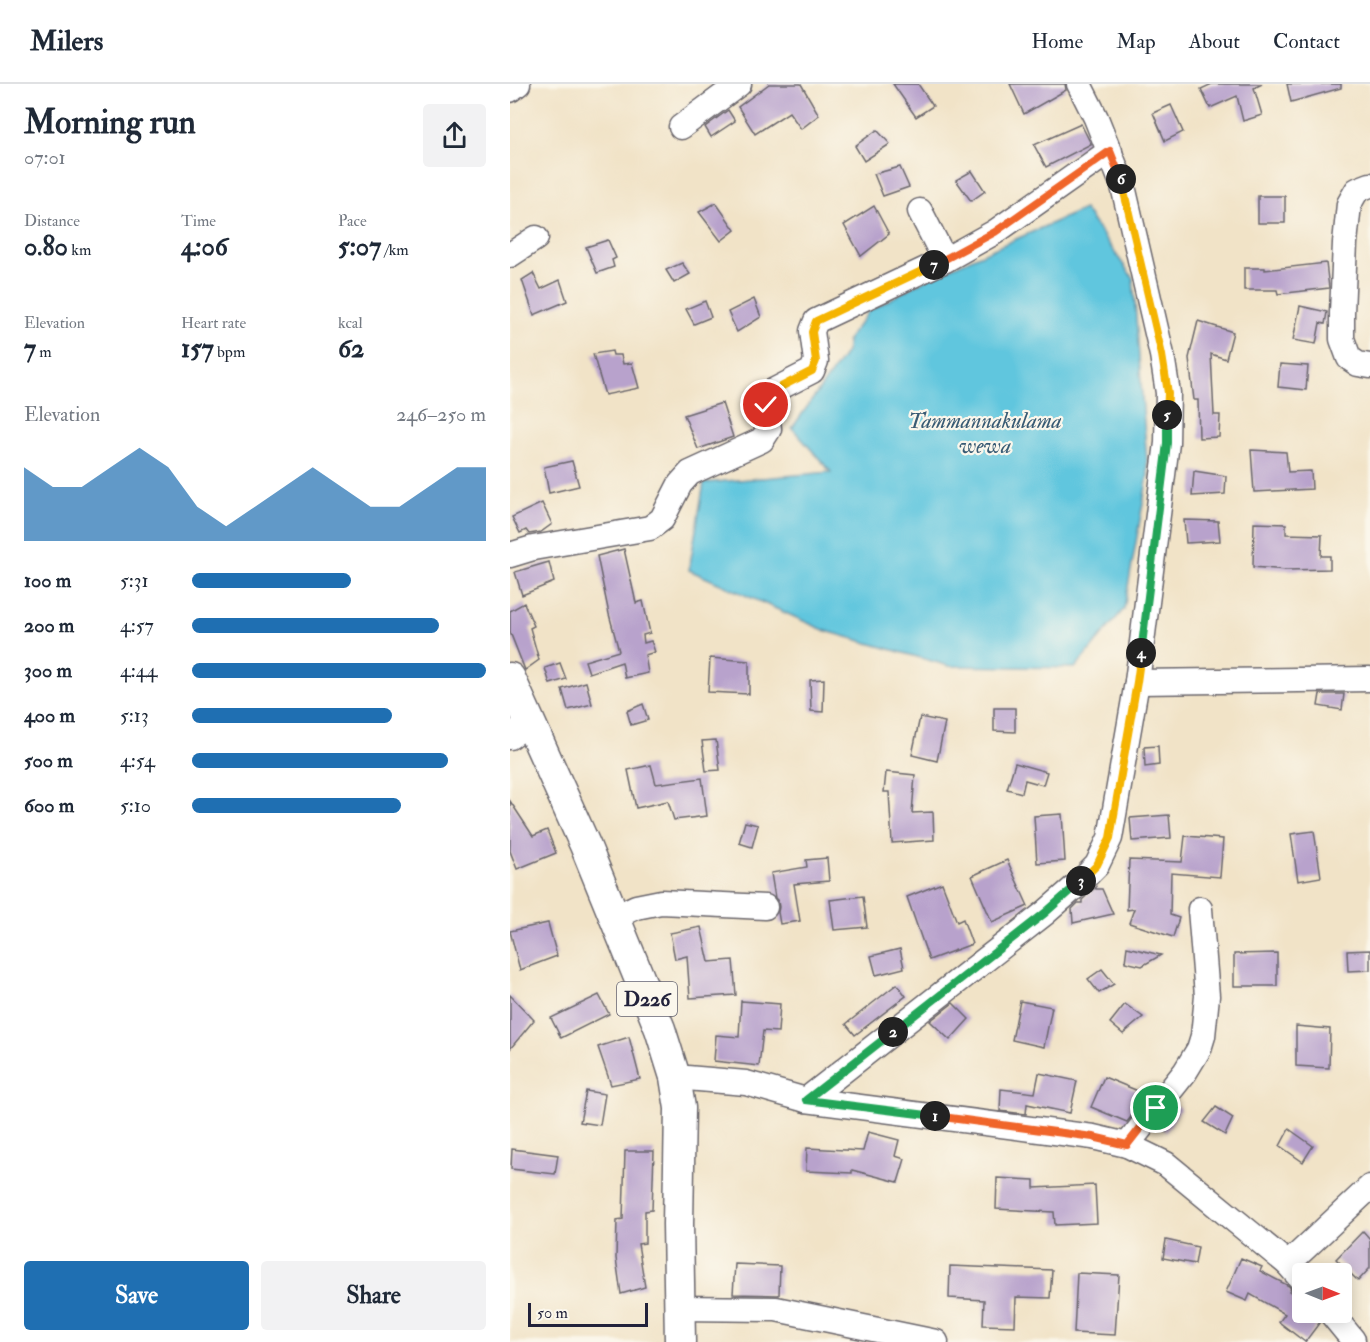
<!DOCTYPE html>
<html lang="en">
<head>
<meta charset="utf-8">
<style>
  :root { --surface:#fff; --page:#f2f2f3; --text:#1f2937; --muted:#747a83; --line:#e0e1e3; --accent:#1f6fb2 }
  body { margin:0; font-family:"IM FELL Double Pica",serif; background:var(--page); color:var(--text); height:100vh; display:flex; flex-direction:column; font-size:22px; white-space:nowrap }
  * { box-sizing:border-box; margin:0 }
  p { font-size:20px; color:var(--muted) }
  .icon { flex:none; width:33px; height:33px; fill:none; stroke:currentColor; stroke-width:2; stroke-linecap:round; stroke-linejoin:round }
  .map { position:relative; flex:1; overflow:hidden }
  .sheet { display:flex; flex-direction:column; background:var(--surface); width:510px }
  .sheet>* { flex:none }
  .needle { width:39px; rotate:91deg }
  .controls { position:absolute; left:782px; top:1179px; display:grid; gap:12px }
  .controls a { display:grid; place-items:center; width:60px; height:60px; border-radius:6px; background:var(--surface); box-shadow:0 3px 15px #0003; font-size:30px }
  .scale { position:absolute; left:18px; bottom:15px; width:120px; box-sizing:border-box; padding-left:6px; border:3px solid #22223b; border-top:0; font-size:16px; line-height:21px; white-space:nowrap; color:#22223b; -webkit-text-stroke:4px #fbf7ec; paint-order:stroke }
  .pin { position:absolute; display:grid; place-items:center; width:51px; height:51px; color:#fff; margin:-26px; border:3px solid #fff; border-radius:50%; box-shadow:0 2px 6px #0007 }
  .km { position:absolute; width:30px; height:30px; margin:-15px; border-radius:50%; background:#222; color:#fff; font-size:16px; line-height:30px; text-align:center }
  .round { display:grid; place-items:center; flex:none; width:63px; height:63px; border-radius:6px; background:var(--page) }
  .overview { display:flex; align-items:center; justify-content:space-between; height:102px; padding:0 24px }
  h1 { font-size:33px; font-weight:800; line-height:45px }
  .figures { display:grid; grid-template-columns:repeat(3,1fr); gap:9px; height:102px; padding:6px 24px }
  .figures div { display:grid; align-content:center }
  .figures b { font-size:26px; font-weight:800 }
  .figures small { font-size:16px; font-weight:400 }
  .figures p { font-size:16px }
  .chart { height:168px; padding:12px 24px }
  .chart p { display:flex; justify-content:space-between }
  .chart svg { width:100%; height:108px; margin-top:6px; fill:var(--accent); opacity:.7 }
  .cta { display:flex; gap:12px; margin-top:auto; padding:12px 24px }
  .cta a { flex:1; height:69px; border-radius:6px; background:var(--accent); color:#fff; font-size:24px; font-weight:800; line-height:69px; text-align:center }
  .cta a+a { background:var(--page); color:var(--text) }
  ul { padding:0 24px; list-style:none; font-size:20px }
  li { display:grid; grid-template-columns:96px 72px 1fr; align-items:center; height:45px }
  li i { height:15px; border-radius:8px; background:var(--accent) }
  header { display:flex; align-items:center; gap:36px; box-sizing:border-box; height:84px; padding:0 30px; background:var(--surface); border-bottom:2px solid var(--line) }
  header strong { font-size:28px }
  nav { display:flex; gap:33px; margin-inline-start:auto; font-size:21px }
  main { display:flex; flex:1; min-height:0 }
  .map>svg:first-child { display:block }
  .water { fill:#60c6de; stroke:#41748c; stroke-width:1.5 }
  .building { fill:#b8a2cc }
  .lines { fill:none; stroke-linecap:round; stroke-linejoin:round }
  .minor-casing { stroke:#6a666c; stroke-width:27 }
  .major-casing { stroke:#6a666c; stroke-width:33 }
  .minor { stroke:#fff; stroke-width:24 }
  .major { stroke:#fff; stroke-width:30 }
  .split-1-casing { stroke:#fff; stroke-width:12 }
  .split-2-casing { stroke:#fff; stroke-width:12 }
  .split-3-casing { stroke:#fff; stroke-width:12 }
  .split-4-casing { stroke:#fff; stroke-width:12 }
  .split-5-casing { stroke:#fff; stroke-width:12 }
  .split-6-casing { stroke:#fff; stroke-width:12 }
  .split-7-casing { stroke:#fff; stroke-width:12 }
  .split-8-casing { stroke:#fff; stroke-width:12 }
  .split-1 { stroke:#f0652b; stroke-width:8 }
  .split-2 { stroke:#22a559; stroke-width:8 }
  .split-3 { stroke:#22a559; stroke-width:8 }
  .split-4 { stroke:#f5b400; stroke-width:8 }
  .split-5 { stroke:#22a559; stroke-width:8 }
  .split-6 { stroke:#f5b400; stroke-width:8 }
  .split-7 { stroke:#f0652b; stroke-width:8 }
  .split-8 { stroke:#f5b400; stroke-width:8 }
  .labels { text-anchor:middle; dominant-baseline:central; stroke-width:4.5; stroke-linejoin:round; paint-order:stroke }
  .shield { fill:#fbf7ec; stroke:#636270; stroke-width:1.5 }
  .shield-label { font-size:20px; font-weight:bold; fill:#22223b }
  .water-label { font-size:22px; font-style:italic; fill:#385b74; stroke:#fbf7ec }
</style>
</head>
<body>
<header>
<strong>Milers</strong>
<nav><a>Home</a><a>Map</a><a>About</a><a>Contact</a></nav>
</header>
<main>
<section class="sheet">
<div class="overview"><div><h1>Morning run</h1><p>07:01</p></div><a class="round"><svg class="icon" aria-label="share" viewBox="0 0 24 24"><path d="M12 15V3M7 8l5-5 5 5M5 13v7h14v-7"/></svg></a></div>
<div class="figures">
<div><p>Distance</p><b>0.80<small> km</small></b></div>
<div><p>Time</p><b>4:06</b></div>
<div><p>Pace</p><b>5:07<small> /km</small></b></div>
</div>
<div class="figures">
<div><p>Elevation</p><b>7<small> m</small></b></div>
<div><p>Heart rate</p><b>157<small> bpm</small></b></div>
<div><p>kcal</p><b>62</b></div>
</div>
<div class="chart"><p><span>Elevation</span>246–250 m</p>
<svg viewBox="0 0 160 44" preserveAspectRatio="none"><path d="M0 44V14L10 22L20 22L30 14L40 6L50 14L60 30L70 38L80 30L90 22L100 14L110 22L120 30L130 30L140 22L150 14L160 14V44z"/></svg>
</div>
<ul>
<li><b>100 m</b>5:31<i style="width:54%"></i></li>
<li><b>200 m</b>4:57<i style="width:84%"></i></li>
<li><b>300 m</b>4:44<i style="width:100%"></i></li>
<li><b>400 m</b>5:13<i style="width:68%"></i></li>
<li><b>500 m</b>4:54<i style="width:87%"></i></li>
<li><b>600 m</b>5:10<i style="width:71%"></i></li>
</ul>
<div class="cta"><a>Save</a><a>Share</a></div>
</section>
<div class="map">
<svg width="860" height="1258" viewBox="0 0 860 1258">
  <rect width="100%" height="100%" fill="#fbf7ec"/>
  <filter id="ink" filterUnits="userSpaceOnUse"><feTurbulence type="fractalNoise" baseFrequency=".0167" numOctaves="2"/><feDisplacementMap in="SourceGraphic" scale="12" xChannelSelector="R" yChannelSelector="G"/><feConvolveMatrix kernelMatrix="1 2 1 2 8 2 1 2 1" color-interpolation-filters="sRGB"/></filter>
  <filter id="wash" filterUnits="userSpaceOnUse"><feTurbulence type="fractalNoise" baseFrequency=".008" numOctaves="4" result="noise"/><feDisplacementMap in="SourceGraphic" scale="24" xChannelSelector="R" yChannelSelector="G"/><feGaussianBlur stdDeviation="1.35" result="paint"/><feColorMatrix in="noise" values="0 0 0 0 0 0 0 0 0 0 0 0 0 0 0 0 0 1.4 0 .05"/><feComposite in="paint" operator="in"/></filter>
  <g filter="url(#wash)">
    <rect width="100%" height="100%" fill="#f1e3c7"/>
    <path class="water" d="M574,125L623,194L638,391L614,525L565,584L439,582L316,547L179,486L194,399L321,388L282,344L337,267V256L359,227L418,194Z"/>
    <g id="blocks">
      <g class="building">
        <path d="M259,0H291L309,31L291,45L279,28L245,50L228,23Z"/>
        <path d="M383,0H408L423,22L406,33Z"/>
        <path d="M500,0H555L556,6L514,30Z"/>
        <path d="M702,0H752L744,4L752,31L733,37L727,12L700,24L691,5Z"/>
        <path d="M777,0H831V4L781,18Z"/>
        <path d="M661,21L673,48L655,57L643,29Z"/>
        <path d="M218,26L225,37L201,53L195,43Z"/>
        <path d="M571,40L581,60L536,83L524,61Z"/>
        <path d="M367,46L380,60L354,77L345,62Z"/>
        <path d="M390,83L399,103L373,112L364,90Z"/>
        <path d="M462,87L475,107L461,117L446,96Z"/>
        <rect x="748" y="112" width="27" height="27"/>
        <path d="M206,119L225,146L211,157L189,128Z"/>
        <path d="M364,122L379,150L351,172L334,141Z"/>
        <path d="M98,156L106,174L102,176L104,183L87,189L76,163Z"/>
        <path d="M172,179L180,190L164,199L156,186Z"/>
        <path d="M816,179L819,204L768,210L767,206H734V184H755V186Z"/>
        <path d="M23,189L31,205L50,196L57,217L24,231L12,196Z"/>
        <path d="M244,215L251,233L227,248L218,228Z"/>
        <path d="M195,217L201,233L184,240L176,225Z"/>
        <path d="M790,222L817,228L815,240L810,239L806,260L783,256Z"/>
        <path d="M688,237L723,248L716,275L701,270L704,331H710L709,353L689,354L688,316H684L679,274Z"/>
        <path d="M102,267L103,271H111L113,280L122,279L129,304L95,311L83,270Z"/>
        <path d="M770,280L798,282L796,306L768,303Z"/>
        <path d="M212,319L223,353L188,365L174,331Z"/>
        <path d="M741,366L776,368L778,388L801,387L802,405L744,408Z"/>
        <path d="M62,377L69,402L39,409L34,383Z"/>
        <path d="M684,387L716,392L715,410L682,412Z"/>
        <path d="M32,419L42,440L31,448L19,450L16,446L10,449L2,433Z"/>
        <path d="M674,436L708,437L710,457L676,459Z"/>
        <path d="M744,439L776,440V450L812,451L811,472H820V485L776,486L743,483Z"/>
        <path d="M114,465L126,519L133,517L140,549L133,551L134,559L141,557L145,568L135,571L138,589L115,594L112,578L79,589L75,577L109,567L99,530L87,472Z"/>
        <path d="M39,478L44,498L12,511L5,488Z"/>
        <path d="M14,519L24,542L20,544L29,576L15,586L0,548V527Z"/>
        <path d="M200,574L239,577V610L198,608Z"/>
        <path d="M50,579L56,595L40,600L35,584Z"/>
        <path d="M314,595L313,628L301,627L300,596Z"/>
        <path d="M76,598L82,620L58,626L52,605Z"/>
        <path d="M810,610H834L832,626L808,622Z"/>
        <path d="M133,620L138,636L121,641L117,627Z"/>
        <path d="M484,624H505V648L484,647Z"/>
        <path d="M410,633L435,638L427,677L402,671Z"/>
        <path d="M206,656L210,686L196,687L192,657Z"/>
        <path d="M648,662L649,681L635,683L634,663Z"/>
        <path d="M505,679L537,688L533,701L515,696L512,709L497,705Z"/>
        <path d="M141,681L146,700L192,694L197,732L164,736L158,717L126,724L118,686Z"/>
        <path d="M376,688L405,691L402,729L423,728L424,756L382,759L379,708H374Z"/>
        <path d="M0,717L23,752L37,746L46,769L7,785L0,767Z"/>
        <path d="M552,730L555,777L527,779L524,732Z"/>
        <path d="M659,731L661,754L622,757L620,734Z"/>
        <path d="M235,738L248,741L242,763L229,759Z"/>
        <path d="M804,747L811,793L788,797L781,750Z"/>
        <path d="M675,752L713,755L710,793L661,789L660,831L669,834L663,853L619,839L624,825L617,826L619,776L672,778Z"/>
        <path d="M317,774L319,797L284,800L290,837L270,840L268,828L269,823L268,817L265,814L261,789L297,783L296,776Z"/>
        <path d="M497,776L518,822L482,838L462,792Z"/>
        <path d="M432,799L447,838L453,835L462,860L419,876L397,813Z"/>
        <path d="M586,803V805H592L603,830L563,839L562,825L568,819H572V816Z"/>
        <path d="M353,812L357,843L324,846L320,816Z"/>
        <path d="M38,839L47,872L10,886L0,847Z"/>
        <path d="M191,843L199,878L223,876L226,911L180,914L177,872L165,875L160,849Z"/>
        <path d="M617,863L651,871L632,882L615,878Z"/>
        <path d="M390,865L394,884L366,891L361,872Z"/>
        <path d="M860,866V886L838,887L837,867Z"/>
        <path d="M767,869V902H724V870Z"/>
        <path d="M592,885L604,900L589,909L578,895Z"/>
        <path d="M387,900L396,912L345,951L336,940Z"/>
        <path d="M0,911L24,936L0,965Z"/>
        <path d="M89,911L99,930L51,954L41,934Z"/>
        <path d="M231,917L270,920L268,948L253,947L249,982L204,977L206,951L229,953Z"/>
        <path d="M510,917L542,923L534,963L502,956Z"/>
        <path d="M443,919L459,935L440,956L420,937Z"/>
        <path d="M615,920L633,933L613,950L600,939Z"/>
        <path d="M786,942L820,945L819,984L786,982Z"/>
        <path d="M119,953L130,995L101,1001L88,963Z"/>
        <path d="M529,989L567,997L560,1029L517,1020L516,1030L490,1027L491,1005L525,1009Z"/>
        <path d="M594,993L628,1007L621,1021L628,1024L617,1038L581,1023Z"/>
        <path d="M76,1007L95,1010L90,1041L70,1038Z"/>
        <path d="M666,1022L671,1024L656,1048L650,1043Z"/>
        <path d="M706,1023L723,1034L715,1051L694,1038Z"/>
        <path d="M779,1045L803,1062L793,1078L770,1062Z"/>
        <path d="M358,1048L389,1056L385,1072L395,1075L388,1098L342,1086V1089L296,1087L297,1064L353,1067Z"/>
        <path d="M2,1065L48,1071L45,1090L1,1085Z"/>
        <path d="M115,1067H144L142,1126L135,1127V1159L128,1160L135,1203L111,1210L106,1174L107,1136L113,1135Z"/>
        <path d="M487,1094L524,1096V1104L585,1101L587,1139L545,1141L544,1128L486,1125Z"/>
        <path d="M853,1147L860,1155V1184L848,1197L826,1175Z"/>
        <path d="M656,1156L688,1163L685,1180L653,1174Z"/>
        <path d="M731,1174L752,1183L750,1187L779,1202L781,1205L779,1207L792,1217V1228H806L810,1238L795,1258L769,1238L775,1230L740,1210L737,1217L716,1208Z"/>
        <path d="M225,1180L270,1182L269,1211L223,1210Z"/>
        <path d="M440,1182L542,1186L540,1214L506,1213L505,1242L473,1241L474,1216L439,1214Z"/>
        <path d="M567,1189L609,1191L605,1251L564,1249Z"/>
      </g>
    </g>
  </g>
  <g filter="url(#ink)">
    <use href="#blocks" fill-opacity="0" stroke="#6a666c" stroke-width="1.5"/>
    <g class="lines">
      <defs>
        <g id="minor">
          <path d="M0,6L8,0"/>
          <path d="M171,43L229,0"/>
          <path d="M860,101L847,106L839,120L835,159L832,229V255L839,274L848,280L860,282"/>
          <path d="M410,127L435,176"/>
          <path d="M0,171L26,154"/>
          <path d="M0,471L23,464L140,444L152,435L170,400L180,389L252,356L259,345L256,321L261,308L302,287L306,277L302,247L306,237L435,176L485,148L600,67"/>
          <path d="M627,598L860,595"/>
          <path d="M0,653L19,638"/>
          <path d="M105,833L126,823L151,818L255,823"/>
          <path d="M165,993L236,999L296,1016L583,1053L617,1061L656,1080L778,1180L792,1196"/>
          <path d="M296,1016L535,829L566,802L587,781L600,754L627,598L657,359L658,309L652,271L613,102L586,34L569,0"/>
          <path d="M617,1061L675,988L689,965L693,952L697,912L690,825"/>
          <path d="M778,1180L860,1103"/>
          <path d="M170,1224L266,1225L426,1258"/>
          <path d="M820,1228L843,1256V1258"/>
        </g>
        <path id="major" d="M0,594L75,761L150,945L165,993L170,1024L168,1140L170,1258"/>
      </defs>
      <use href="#minor" class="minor-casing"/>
      <use href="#major" class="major-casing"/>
      <use href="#minor" class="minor"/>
      <use href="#major" class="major"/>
    </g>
  </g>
  <g class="lines" filter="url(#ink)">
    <defs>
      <path id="split-1" d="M425,1032L583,1053L617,1061L646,1024"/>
      <path id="split-2" d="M383,948L296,1016L425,1032"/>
      <path id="split-3" d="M383,948L535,829L571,797"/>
      <path id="split-4" d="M571,797L587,781L600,754L627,598L631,569"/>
      <path id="split-5" d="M631,569L657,359V331"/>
      <path id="split-6" d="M611,95L652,271L658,309L657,331"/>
      <path id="split-7" d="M424,181L485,148L600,67L611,95"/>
      <path id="split-8" d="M256,321L261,308L302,287L306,277L302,248L306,237L424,181"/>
    </defs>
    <use href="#split-1" class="split-1-casing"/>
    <use href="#split-2" class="split-2-casing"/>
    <use href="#split-3" class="split-3-casing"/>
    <use href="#split-4" class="split-4-casing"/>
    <use href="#split-5" class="split-5-casing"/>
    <use href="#split-6" class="split-6-casing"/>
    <use href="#split-7" class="split-7-casing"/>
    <use href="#split-8" class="split-8-casing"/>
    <use href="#split-1" class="split-1"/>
    <use href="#split-2" class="split-2"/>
    <use href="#split-3" class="split-3"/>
    <use href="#split-4" class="split-4"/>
    <use href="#split-5" class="split-5"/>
    <use href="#split-6" class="split-6"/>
    <use href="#split-7" class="split-7"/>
    <use href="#split-8" class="split-8"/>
  </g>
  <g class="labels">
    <rect class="shield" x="107" y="898" width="60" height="34" rx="4.5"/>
    <g class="shield-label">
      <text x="137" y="915">D226</text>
    </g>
    <g class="water-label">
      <text x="475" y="337">Tammannakulama<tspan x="475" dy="25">wewa</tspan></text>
    </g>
  </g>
</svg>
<div class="controls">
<a><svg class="needle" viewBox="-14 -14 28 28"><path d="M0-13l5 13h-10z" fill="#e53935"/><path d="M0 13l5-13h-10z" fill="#747a83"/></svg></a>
</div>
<div class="scale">50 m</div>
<div class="pin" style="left:646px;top:1024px;background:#1e9e55"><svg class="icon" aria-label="arrive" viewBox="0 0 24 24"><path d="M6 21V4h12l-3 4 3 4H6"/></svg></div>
<div class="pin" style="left:256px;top:321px;background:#d93025"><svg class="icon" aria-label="check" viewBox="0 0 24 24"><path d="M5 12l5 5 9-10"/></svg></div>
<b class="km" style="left:425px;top:1032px">1</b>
<b class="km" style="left:383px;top:948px">2</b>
<b class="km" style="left:571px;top:797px">3</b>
<b class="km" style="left:631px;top:569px">4</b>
<b class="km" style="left:657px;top:331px">5</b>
<b class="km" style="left:611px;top:95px">6</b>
<b class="km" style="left:424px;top:181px">7</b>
</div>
</main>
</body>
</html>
